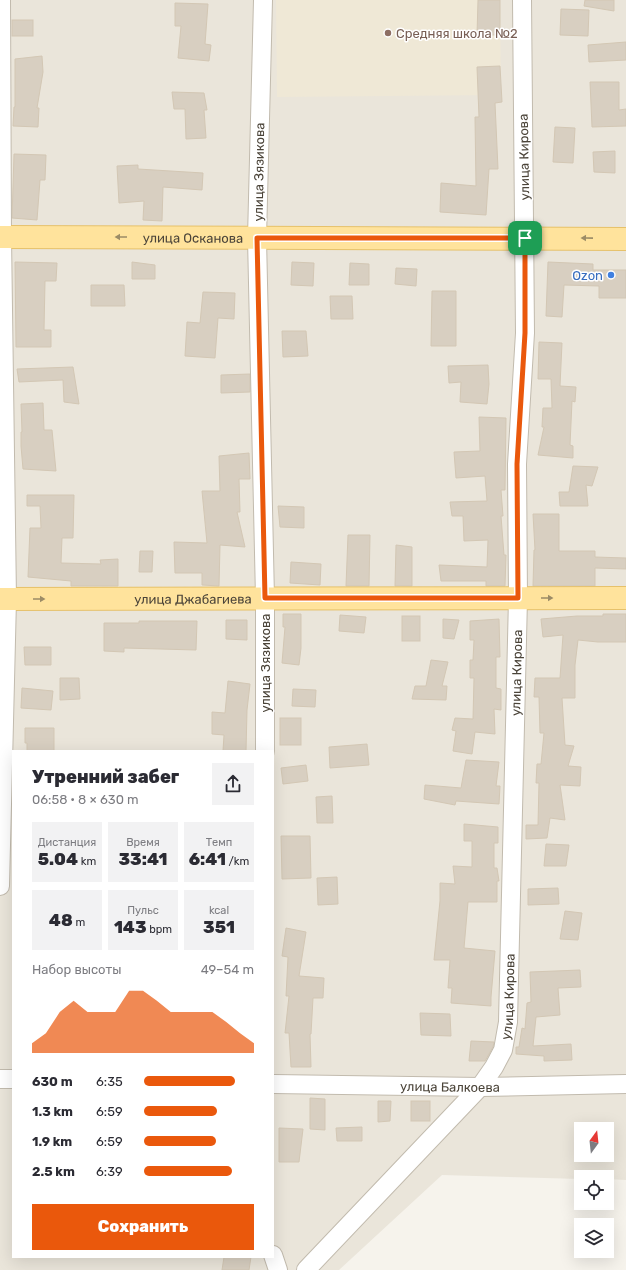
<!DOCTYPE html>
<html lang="ru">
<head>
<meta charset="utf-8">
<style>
  :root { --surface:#fff; --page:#f2f2f3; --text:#2b2b33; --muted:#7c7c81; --accent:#ea580c }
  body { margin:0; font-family:Rubik,sans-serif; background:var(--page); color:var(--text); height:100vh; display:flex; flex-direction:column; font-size:15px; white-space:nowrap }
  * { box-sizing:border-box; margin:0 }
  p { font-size:13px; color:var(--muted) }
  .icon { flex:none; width:22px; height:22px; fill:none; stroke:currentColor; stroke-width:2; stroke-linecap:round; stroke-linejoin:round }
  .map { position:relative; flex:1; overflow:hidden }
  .sheet { position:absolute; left:12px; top:750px; width:262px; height:508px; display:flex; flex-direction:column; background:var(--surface); border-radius:0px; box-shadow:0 4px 16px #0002 }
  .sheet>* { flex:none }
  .needle { width:26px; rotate:15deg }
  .tools { position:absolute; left:574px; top:1122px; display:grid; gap:8px }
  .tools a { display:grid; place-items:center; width:40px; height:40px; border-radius:0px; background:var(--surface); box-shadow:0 4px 16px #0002; font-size:20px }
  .pin { position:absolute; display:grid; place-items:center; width:34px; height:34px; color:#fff; margin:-17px; border-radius:8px; box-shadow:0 2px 6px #0006 }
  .round { display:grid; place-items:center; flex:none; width:42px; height:42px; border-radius:0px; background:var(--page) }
  .summary { display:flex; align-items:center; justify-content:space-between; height:68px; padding:0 20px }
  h1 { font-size:18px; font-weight:800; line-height:30px }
  .stats { display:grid; grid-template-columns:repeat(3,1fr); gap:6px; height:68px; padding:4px 20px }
  .stats div { display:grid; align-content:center; border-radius:0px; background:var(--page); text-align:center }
  .stats b { font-size:17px; font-weight:800 }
  .stats small { font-size:11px; font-weight:400 }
  .stats p { font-size:11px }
  .chart { height:112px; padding:8px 20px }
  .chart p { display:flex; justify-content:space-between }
  .chart svg { width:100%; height:72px; margin-top:4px; fill:var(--accent); opacity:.7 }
  .button { display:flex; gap:8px; margin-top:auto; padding:8px 20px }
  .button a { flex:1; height:46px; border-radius:0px; background:var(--accent); color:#fff; font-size:16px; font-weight:800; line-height:46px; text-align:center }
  ul { padding:0 20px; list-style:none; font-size:13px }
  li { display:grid; grid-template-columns:64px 48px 1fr; align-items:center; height:30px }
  li i { height:10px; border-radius:5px; background:var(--accent) }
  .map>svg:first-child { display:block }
  .residential { fill:#eae5da; fill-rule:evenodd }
  .education { fill:#efe8d6 }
  .building { fill:#d8cfc1; stroke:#d3c7b4 }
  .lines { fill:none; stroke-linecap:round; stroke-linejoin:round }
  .minor-casing { stroke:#c2bbae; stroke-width:20 }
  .major-casing { stroke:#e6c16a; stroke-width:24 }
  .minor { stroke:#fff; stroke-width:18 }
  .major { stroke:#ffe39c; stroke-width:22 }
  .oneway { fill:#9c8c66 }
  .route-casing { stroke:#fff; stroke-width:8 }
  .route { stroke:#ea580c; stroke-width:5 }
  .education-dot { fill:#8d6e63; stroke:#fff; stroke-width:1.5 }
  .shop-dot { fill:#3f7fe0; stroke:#fff; stroke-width:1.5 }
  .labels { text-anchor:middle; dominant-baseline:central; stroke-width:3; stroke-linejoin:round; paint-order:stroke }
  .education-label { font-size:13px; fill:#785e54; stroke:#fff; text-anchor:start }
  .street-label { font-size:13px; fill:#4b4439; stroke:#fff }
  .shop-label { font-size:13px; fill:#366cbe; stroke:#fff; text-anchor:end }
</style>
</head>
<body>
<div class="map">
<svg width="626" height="1270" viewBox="0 0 626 1270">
  <rect width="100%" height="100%" fill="#f6f3ec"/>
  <path class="residential" d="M0,0H626V1180L607,1179V1177H581V1179L442,1175L339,1270H0ZM13,751H273V1257H13ZM581,1129H607V1155H581Z"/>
  <path class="education" d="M276,0H500L501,95L277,97Z"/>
  <g class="building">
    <path d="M478,0H500V35H477Z"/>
    <path d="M585,0H614V11L584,6Z"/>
    <path d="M175,3L208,4L205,44L211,45L209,61L178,58L181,26H175Z"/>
    <path d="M561,9L589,10L588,36L560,35Z"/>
    <rect x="12" y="20" width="21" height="16"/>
    <path d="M626,42V60L589,62L588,45Z"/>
    <path d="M42,56L43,72L37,108H39L38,127L13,126L14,107H15V59Z"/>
    <path d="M500,66L502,102L495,103L498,169H489L486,215L440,212L441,183L476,186L475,117H479L477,67Z"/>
    <path d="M590,82H619V110L626,109V126L592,127Z"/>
    <path d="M172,92L204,93L207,110H204L206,138L186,139L185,109H174Z"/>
    <path d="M555,127L575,128L573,163L553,162Z"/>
    <path d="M615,151V173L594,172L593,152Z"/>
    <path d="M14,154L46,155L45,180H40L37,220L12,218Z"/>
    <path d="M138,165V169L203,173L202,190L163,187L162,221L143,220L144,201L119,203L117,166Z"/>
    <path d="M15,262L57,263L56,281H45L44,330H51V347H16Z"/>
    <path d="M132,262L155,265V279H132Z"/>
    <path d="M292,262L314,263L313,286L291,285Z"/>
    <path d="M548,262L593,264V270H626V298H599V286L564,285L562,317L546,316Z"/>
    <path d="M350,263L369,264V285H349Z"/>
    <path d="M396,268L417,269L416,286L395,284Z"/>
    <path d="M91,285H124L125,306H91Z"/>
    <path d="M432,291H456V346H431Z"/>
    <path d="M203,292L235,293L234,319L218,318L215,358L185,356L187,322L200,323Z"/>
    <path d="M330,296H352L353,319H331Z"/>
    <path d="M282,331H306L308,356L283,357Z"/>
    <path d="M539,342L562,343L560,386L576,387L575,402L572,401L570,445L573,446V458L538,455L544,427H542L543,408H552L551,379H538Z"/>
    <path d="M488,365L489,384L487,404L460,402L461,382L449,383L448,366Z"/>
    <path d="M73,367L79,404L64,402L63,380L19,382L17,369Z"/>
    <path d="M250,374V392L221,393V375Z"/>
    <path d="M43,403L44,430H52L56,471L23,469L21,446V432H22L21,404Z"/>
    <path d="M479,417L506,418L505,490H501L503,516H501L504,555H506L505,586H486V581H441L439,565L487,567L488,540L464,541L463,516H452L450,502L487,501L485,476L456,478L454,452L480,451Z"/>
    <path d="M249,453L250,479H239L240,512H237L245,547L220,545L219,586L202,585V573H175L174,542L207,543L202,491H220L219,456Z"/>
    <path d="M573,466L598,467L592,486L586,485L588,506H560L559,492H569Z"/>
    <path d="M27,495H74L73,538H62L61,563L101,564L100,560L118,559V586H71V581L28,577L30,528H41L40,506H27Z"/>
    <path d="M278,506L304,507V528L280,527Z"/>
    <path d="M533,514H559V551H595V557L626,558V569L595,568V586H533L534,550H535Z"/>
    <path d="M348,535H370L369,586H346Z"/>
    <path d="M396,545L412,547V586H395Z"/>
    <path d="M140,551H153L152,572H139Z"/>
    <path d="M291,562L321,564L320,585L290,583Z"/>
    <path d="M283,614H301V648L299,665L282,663L285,627H283Z"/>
    <path d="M603,614H626V642H598L578,640L575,665V698H562L565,745L574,746L568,766L581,767L580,786L560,785L565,820L550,818L547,838L526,839V825H538L539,783H536L537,764H541L544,733H540L539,697H534L535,678H560L563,635L543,637L541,619L577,616H603Z"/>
    <path d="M340,615L366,617L364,633L339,631Z"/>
    <rect x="402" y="616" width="18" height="25"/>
    <path d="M443,619L459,620L454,639L443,638Z"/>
    <path d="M499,619L500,657H496V688L501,689V710L494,709L495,734L475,732L472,754L453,751L456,731L452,730L455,718L473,719L474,678H470V660H473L474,640H470V621Z"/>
    <path d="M226,620H247V640L226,639Z"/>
    <path d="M139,621H197L196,650L124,648V652L104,651V623H139Z"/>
    <path d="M24,647H51V665H25Z"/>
    <path d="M431,660L448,662L442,686H447L446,700L412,699L415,686H426Z"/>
    <path d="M60,678H79L80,699L60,700Z"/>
    <path d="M228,681L250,684L247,710L246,751H223L224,735L212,734V712L225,713Z"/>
    <path d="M22,688L53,691L51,710L21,708Z"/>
    <path d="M293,689L316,690L315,707L292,706Z"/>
    <rect x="280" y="718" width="21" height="27"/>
    <path d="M25,728H54V751H27V743H25Z"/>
    <path d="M367,744L369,765L330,768L329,747Z"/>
    <path d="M466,760L499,762L496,786H500L499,804L456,801L455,805L424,799L425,785L461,788Z"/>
    <path d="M306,765L308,781L283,784L281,768Z"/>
    <path d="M332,796L333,823H317L316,797Z"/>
    <path d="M464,824L498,827V843H494V868H497L499,881H497V902H468L464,948L495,951L491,997V1006L451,1003L452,988H448L450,960H434L440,901V883L455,884L453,866L472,867V841H464Z"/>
    <path d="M281,836H310L311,878L282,879Z"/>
    <path d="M546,844L569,845L566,866H544Z"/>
    <path d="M337,877L338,904L318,905L317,878Z"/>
    <path d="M558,888L559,904L528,905V889Z"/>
    <path d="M565,911L582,913L578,940L560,939Z"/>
    <path d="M286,928L306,932L299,976L324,978L323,998H313L311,1034H310L311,1067H291L289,1033H285L289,996H286L288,957L282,956Z"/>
    <path d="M580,970L581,987L558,988L560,1015L536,1017L533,1046L571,1044L572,1060L544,1061V1056L516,1054V1047H519L522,1028L525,1029L527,1003L531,1002L530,972Z"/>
    <path d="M420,1013L450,1014L451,1036L421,1035Z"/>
    <path d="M471,1041L494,1042L493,1047L485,1061H469Z"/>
    <path d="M310,1098L325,1099V1130L310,1129Z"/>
    <path d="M378,1101H391L390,1121L378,1122Z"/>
    <rect x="411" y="1101" width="19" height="20"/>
    <path d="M362,1127V1141H337L336,1128Z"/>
    <path d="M279,1128L303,1129L299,1162H279Z"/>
    <path d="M224,1257H251L249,1270H222Z"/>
  </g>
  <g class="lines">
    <defs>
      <g id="minor">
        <path d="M263,0L257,238L265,598V751"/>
        <path d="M0,886L7,599L2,237L1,0"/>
        <path d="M0,1079H13"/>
        <path id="s1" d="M273,1084L480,1087L626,1084"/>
        <path d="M273,1255L278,1270"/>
        <path id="s2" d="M306,1270L480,1087L494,1067L503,1050L508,1022L518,598L517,464L525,333L522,0"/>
      </g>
      <g id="major">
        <path id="s3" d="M0,237L626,239"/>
        <path id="s4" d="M0,599L626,598"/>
      </g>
    </defs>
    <use href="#minor" class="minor-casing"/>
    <use href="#major" class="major-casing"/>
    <use href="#minor" class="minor"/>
    <use href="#major" class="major"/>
  </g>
  <defs><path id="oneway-solid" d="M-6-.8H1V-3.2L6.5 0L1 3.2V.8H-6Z"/></defs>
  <g class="oneway">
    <use href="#oneway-solid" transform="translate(121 237) rotate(-180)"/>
    <use href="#oneway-solid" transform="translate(587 238) rotate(-179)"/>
    <use href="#oneway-solid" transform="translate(547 598)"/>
    <use href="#oneway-solid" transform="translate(39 599)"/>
  </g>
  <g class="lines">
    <defs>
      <path id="route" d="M257,238H525V333L517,464L518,598H265Z"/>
    </defs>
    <use href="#route" class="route-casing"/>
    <use href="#route" class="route"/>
  </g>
  <circle class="education-dot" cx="388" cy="33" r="4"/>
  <circle class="shop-dot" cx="611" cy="275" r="4"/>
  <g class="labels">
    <g class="education-label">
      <text x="396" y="33">Средняя школа №2</text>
    </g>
    <g class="street-label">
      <text transform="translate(524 157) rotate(-91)">улица Кирова</text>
      <text transform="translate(259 172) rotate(-89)">улица Зязикова</text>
      <text stroke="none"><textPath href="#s3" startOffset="193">улица Осканова</textPath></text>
      <text stroke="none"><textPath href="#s4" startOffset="193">улица Джабагиева</textPath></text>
      <text transform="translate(265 663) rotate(-90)">улица Зязикова</text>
      <text stroke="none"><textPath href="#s2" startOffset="674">улица Кирова</textPath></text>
      <text stroke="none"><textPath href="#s2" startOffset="350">улица Кирова</textPath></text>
      <text stroke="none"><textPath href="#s1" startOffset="177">улица Балкоева</textPath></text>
    </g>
    <g class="shop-label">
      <text x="603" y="275">Ozon</text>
    </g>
  </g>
</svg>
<div class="tools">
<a><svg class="needle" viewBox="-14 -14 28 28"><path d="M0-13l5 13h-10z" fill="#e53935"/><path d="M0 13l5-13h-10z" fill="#7c7c81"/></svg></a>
<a><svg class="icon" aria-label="locate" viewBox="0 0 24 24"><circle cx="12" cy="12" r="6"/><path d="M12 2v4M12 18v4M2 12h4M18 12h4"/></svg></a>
<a><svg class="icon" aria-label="layers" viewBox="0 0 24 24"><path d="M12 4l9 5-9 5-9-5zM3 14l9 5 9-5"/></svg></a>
</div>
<div class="pin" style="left:525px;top:238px;background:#1e9e55"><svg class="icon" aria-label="arrive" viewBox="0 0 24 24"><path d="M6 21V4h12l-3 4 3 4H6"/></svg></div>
<section class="sheet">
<div class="summary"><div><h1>Утренний забег</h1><p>06:58 · 8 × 630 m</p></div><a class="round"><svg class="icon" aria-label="share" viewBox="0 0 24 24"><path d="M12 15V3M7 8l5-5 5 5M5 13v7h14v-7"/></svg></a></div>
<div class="stats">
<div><p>Дистанция</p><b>5.04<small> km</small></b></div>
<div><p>Время</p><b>33:41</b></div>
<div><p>Темп</p><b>6:41<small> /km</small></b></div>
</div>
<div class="stats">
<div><b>48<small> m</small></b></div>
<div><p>Пульс</p><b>143<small> bpm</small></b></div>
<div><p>kcal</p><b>351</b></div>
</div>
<div class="chart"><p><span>Набор высоты</span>49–54 m</p>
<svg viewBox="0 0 160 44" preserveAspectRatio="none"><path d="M0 44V38L10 32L20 19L30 12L40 19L50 19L60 19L70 6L80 6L90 12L100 19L110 19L120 19L130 19L140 25L150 32L160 38V44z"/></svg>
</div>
<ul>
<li><b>630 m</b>6:35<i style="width:83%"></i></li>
<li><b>1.3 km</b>6:59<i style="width:66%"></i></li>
<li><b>1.9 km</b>6:59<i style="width:65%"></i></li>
<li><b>2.5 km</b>6:39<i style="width:80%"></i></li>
</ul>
<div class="button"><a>Сохранить</a></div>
</section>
</div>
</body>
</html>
